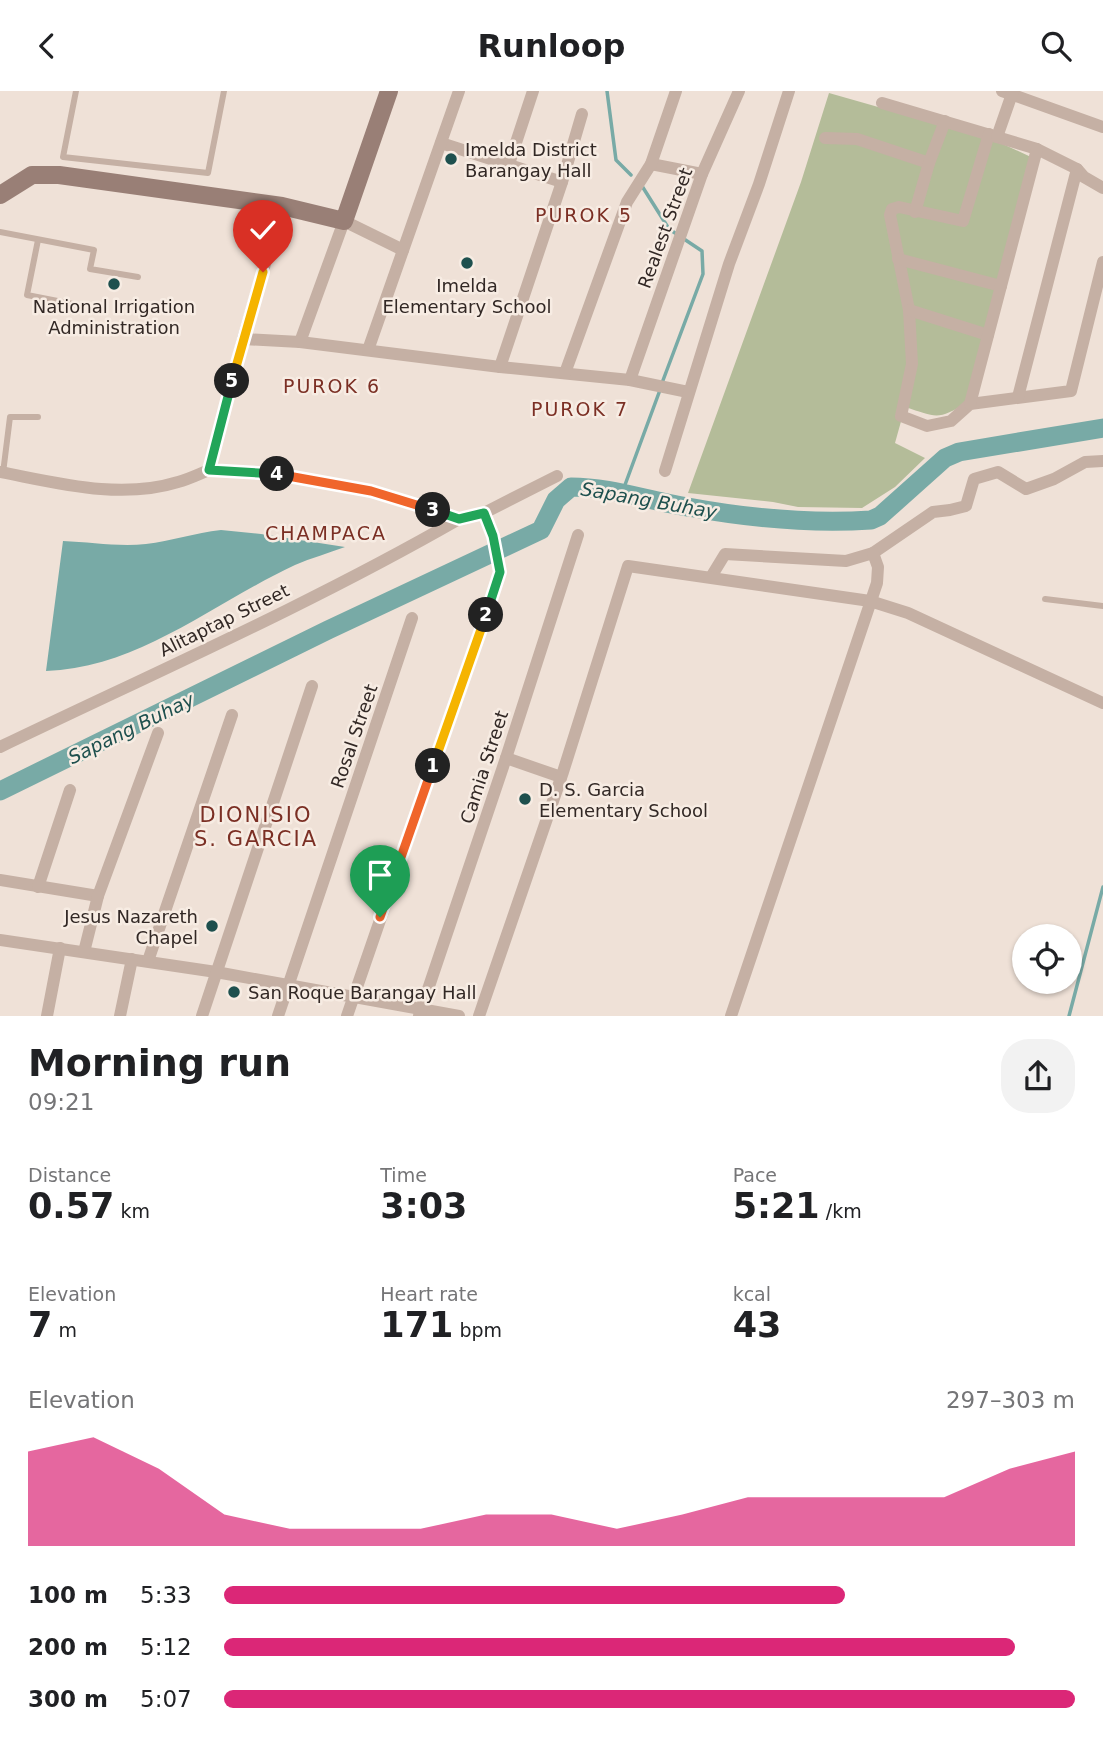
<!DOCTYPE html>
<html lang="en">
<head>
<meta charset="utf-8">
<style>
  :root { --surface:#fff; --page:#f2f2f2; --text:#202124; --muted:#757577; --accent:#db2777 }
  body { margin:0; font-family:"DejaVu Sans",sans-serif; background:var(--page); color:var(--text); height:100vh; display:flex; flex-direction:column; font-size:26px; white-space:nowrap }
  * { box-sizing:border-box; margin:0 }
  p { font-size:23px; color:var(--muted) }
  .icon { flex:none; width:38px; height:38px; fill:none; stroke:currentColor; stroke-width:2; stroke-linecap:round; stroke-linejoin:round }
  .map { position:relative; height:925px; overflow:hidden }
  .side { display:flex; flex-direction:column; background:var(--surface); flex:1 }
  .side>* { flex:none }
  .buttons { position:absolute; left:1012px; top:833px; display:grid; gap:14px }
  .buttons a { display:grid; place-items:center; width:70px; height:70px; border-radius:50%; background:var(--surface); box-shadow:0 2px 5px #0004; font-size:35px }
  .pin { position:absolute; display:grid; place-items:center; width:60px; height:60px; color:#fff; margin:-72px -30px; border-radius:50% 50% 50% 0; rotate:-45deg; box-shadow:0 0 7px #0007 }
  .pin .icon { rotate:45deg }
  .km { position:absolute; width:35px; height:35px; margin:-18px; border-radius:50%; background:#222; color:#fff; font-size:19px; line-height:35px; text-align:center }
  .round { display:grid; place-items:center; flex:none; width:74px; height:74px; border-radius:28px; background:var(--page) }
  .overview { display:flex; align-items:center; justify-content:space-between; height:119px; padding:0 28px }
  h1 { font-size:38px; font-weight:600; line-height:52px }
  .stats { display:grid; grid-template-columns:repeat(3,1fr); gap:10px; height:119px; padding:7px 28px }
  .stats div { display:grid; align-content:center }
  .stats b { font-size:35px; font-weight:600 }
  .stats small { font-size:19px; font-weight:400 }
  .stats p { font-size:19px }
  .chart { height:196px; padding:14px 28px }
  .chart p { display:flex; justify-content:space-between }
  .chart svg { width:100%; height:126px; margin-top:7px; fill:var(--accent); opacity:.7 }
  ul { padding:0 28px; list-style:none; font-size:23px }
  li { display:grid; grid-template-columns:112px 84px 1fr; align-items:center; height:52px }
  li i { height:18px; border-radius:9px; background:var(--accent) }
  header { display:flex; justify-content:space-between; align-items:center; height:91px; padding:0 28px; background:var(--surface); font-size:32px; font-weight:600 }
  .map>svg:first-child { display:block }
  .green { fill:#b4bc99 }
  .water { fill:#78aaa6 }
  .lines { fill:none; stroke-linecap:round; stroke-linejoin:round }
  .stream { stroke:#78aaa6; stroke-width:3.5 }
  .river { stroke:#78aaa6; stroke-width:19 }
  .lane { stroke:#c5b0a4; stroke-width:6 }
  .street { stroke:#c5b0a4; stroke-width:12 }
  .secondary { stroke:#997f76; stroke-width:18 }
  .split-1-casing { stroke:#fff; stroke-width:14 }
  .split-2-casing { stroke:#fff; stroke-width:14 }
  .split-3-casing { stroke:#fff; stroke-width:14 }
  .split-4-casing { stroke:#fff; stroke-width:14 }
  .split-5-casing { stroke:#fff; stroke-width:14 }
  .split-6-casing { stroke:#fff; stroke-width:14 }
  .split-1 { stroke:#f0652b; stroke-width:9 }
  .split-2 { stroke:#f5b400; stroke-width:9 }
  .split-3 { stroke:#22a559; stroke-width:9 }
  .split-4 { stroke:#f0652b; stroke-width:9 }
  .split-5 { stroke:#22a559; stroke-width:9 }
  .split-6 { stroke:#f5b400; stroke-width:9 }
  .poi-dot { fill:#1e504e; stroke:#f7ece3; stroke-width:2.5 }
  .labels { text-anchor:middle; dominant-baseline:central; stroke-width:5; stroke-linejoin:round; paint-order:stroke }
  .poi-label { font-size:18px; fill:#322825; stroke:#f7ece3; text-anchor:start }
  .street-label { font-size:18px; fill:#322825; stroke:#f7ece3 }
  .neighbourhood-label { font-size:19px; letter-spacing:2px; fill:#7b2f24; stroke:#f7ece3 }
  .water-label { font-size:19px; font-style:italic; fill:#1e504e; stroke:#f7ece3 }
  .quarter-label { font-size:21px; letter-spacing:2px; fill:#7b2f24; stroke:#f7ece3 }
</style>
</head>
<body>
<header><svg class="icon" aria-label="back" viewBox="0 0 24 24"><path d="M15 5l-7 7 7 7"/></svg>Runloop<svg class="icon" aria-label="search" viewBox="0 0 24 24"><circle cx="10" cy="10" r="6"/><path d="M15 15l6 6"/></svg></header>
<div class="map">
<svg width="1103" height="925" viewBox="0 0 1103 925">
  <rect width="100%" height="100%" fill="#efe1d7"/>
  <path class="green" d="M829,2L994,49L1031,66L968,311C937,330 937,326 905,316L895,352L925,367L895,396L862,417L798,416L773,411L688,402L801,91Z"/>
  <path class="water" d="M221,439L261,443L345,456C329,462 311,467 295,474C213,512 139,577 46,580L63,450C90,451 119,456 146,453C171,450 195,442 221,439Z"/>
  <g class="lines">
    <g class="stream">
      <path d="M607,0L616,69L631,84"/>
      <path d="M642,95L669,138L702,160L703,183L662,292"/>
      <path d="M622,402L660,299"/>
      <path d="M1069,925L1103,796"/>
    </g>
    <path class="river" d="M0,700L328,539L541,439L556,409L571,396C611,396 648,410 688,416C748,427 810,433 871,429L880,425L945,367L959,361L1103,337"/>
    <g class="lane">
      <path d="M76,0L63,66L208,82L224,0"/>
      <path d="M0,141L94,159L90,178L138,186"/>
      <path d="M38,149L27,204L78,214"/>
      <path d="M3,382L10,326H38"/>
      <path d="M1045,508L1103,515"/>
    </g>
    <g class="street">
      <path d="M1002,0L1103,36"/>
      <path d="M882,12L1037,58L1077,78L1084,86L1103,97"/>
      <path d="M989,43L963,130L899,116L892,118L890,124L909,219L912,273L901,325L927,335L951,330L970,313L1071,300L1103,171"/>
      <path d="M997,46L1013,0"/>
      <path d="M825,47L857,48L929,72"/>
      <path d="M441,52L562,91"/>
      <path d="M509,73L533,0"/>
      <path d="M651,73L702,83"/>
      <path d="M915,121L929,72L945,30"/>
      <path d="M898,168L1001,195"/>
      <path d="M909,219L988,244"/>
      <path d="M243,248L300,251L500,276L630,289L688,301"/>
      <path d="M300,251L344,130L403,159"/>
      <path d="M368,259L459,0"/>
      <path d="M500,276L562,91L582,23"/>
      <path d="M565,282L627,111L651,73L676,0"/>
      <path d="M630,289L702,83L739,0"/>
      <path d="M1018,306L1077,78"/>
      <path d="M970,313L1037,58"/>
      <path d="M209,379L271,382L371,400L459,428L484,422L557,385"/>
      <path d="M665,380L729,173L759,93L789,0"/>
      <path d="M0,381C58,392 120,409 178,391C189,388 199,383 209,379L243,248L282,115"/>
      <path d="M711,486L725,463L846,470L873,462L933,421L950,419L966,415L974,388L998,381L1026,398L1054,388L1085,371L1103,370"/>
      <path d="M0,656C154,582 311,513 459,428"/>
      <path d="M506,667L561,686"/>
      <path d="M0,789L98,805"/>
      <path d="M38,796L70,699"/>
      <path d="M0,849L216,881L459,925"/>
      <path d="M84,861L98,805L158,642"/>
      <path d="M148,870L232,624"/>
      <path d="M47,925L60,857"/>
      <path d="M120,925L132,868"/>
      <path d="M202,925L312,595"/>
      <path d="M278,925L412,527"/>
      <path d="M347,925L500,481L493,445L484,422"/>
      <path d="M419,925L506,667L578,444"/>
      <path d="M479,925L563,681L628,475L870,510L908,522L1103,612"/>
      <path d="M731,925L877,492L878,476L873,462"/>
    </g>
    <path class="secondary" d="M0,104L32,84H59L282,115L344,130L389,0"/>
  </g>
  <g class="lines">
    <defs>
      <path id="split-1" d="M380,826L433,675"/>
      <path id="split-2" d="M433,675L486,524"/>
      <path id="split-3" d="M433,419L459,428L484,422L493,445L500,481L486,524"/>
      <path id="split-4" d="M277,383L371,400L433,419"/>
      <path id="split-5" d="M232,290L209,379L277,383"/>
      <path id="split-6" d="M232,290L263,181"/>
    </defs>
    <use href="#split-1" class="split-1-casing"/>
    <use href="#split-2" class="split-2-casing"/>
    <use href="#split-3" class="split-3-casing"/>
    <use href="#split-4" class="split-4-casing"/>
    <use href="#split-5" class="split-5-casing"/>
    <use href="#split-6" class="split-6-casing"/>
    <use href="#split-1" class="split-1"/>
    <use href="#split-2" class="split-2"/>
    <use href="#split-3" class="split-3"/>
    <use href="#split-4" class="split-4"/>
    <use href="#split-5" class="split-5"/>
    <use href="#split-6" class="split-6"/>
  </g>
  <g class="poi-dot">
    <circle cx="451" cy="68" r="7"/>
    <circle cx="467" cy="172" r="7"/>
    <circle cx="114" cy="193" r="7"/>
    <circle cx="525" cy="708" r="7"/>
    <circle cx="212" cy="835" r="7"/>
    <circle cx="234" cy="901" r="7"/>
  </g>
  <g class="labels">
    <g class="poi-label">
      <text x="465" y="58">Imelda District<tspan x="465" dy="21">Barangay Hall</tspan></text>
      <text x="467" y="194" text-anchor="middle">Imelda<tspan x="467" dy="21">Elementary School</tspan></text>
      <text x="114" y="215" text-anchor="middle">National Irrigation<tspan x="114" dy="21">Administration</tspan></text>
      <text x="539" y="698">D. S. Garcia<tspan x="539" dy="21">Elementary School</tspan></text>
      <text x="198" y="825" text-anchor="end">Jesus Nazareth<tspan x="198" dy="21">Chapel</tspan></text>
      <text x="248" y="901">San Roque Barangay Hall</text>
    </g>
    <g class="street-label">
      <text transform="translate(665 137) rotate(-70)">Realest Street</text>
      <text transform="translate(224 529) rotate(-26)">Alitaptap Street</text>
      <text transform="translate(354 645) rotate(-71)">Rosal Street</text>
      <text transform="translate(484 676) rotate(-72)">Camia Street</text>
    </g>
    <g class="neighbourhood-label">
      <text x="584" y="124">PUROK 5</text>
      <text x="332" y="295">PUROK 6</text>
      <text x="580" y="318">PUROK 7</text>
      <text x="326" y="442">CHAMPACA</text>
    </g>
    <g class="water-label">
      <text transform="translate(649 409) rotate(10)">Sapang Buhay</text>
      <text transform="translate(131 637) rotate(-26)">Sapang Buhay</text>
    </g>
    <g class="quarter-label">
      <text x="256" y="724">DIONISIO<tspan x="256" dy="24">S. GARCIA</tspan></text>
    </g>
  </g>
</svg>
<div class="buttons">
<a><svg class="icon" aria-label="locate" viewBox="0 0 24 24"><circle cx="12" cy="12" r="6"/><path d="M12 2v4M12 18v4M2 12h4M18 12h4"/></svg></a>
</div>
<div class="pin" style="left:380px;top:826px;background:#1e9e55"><svg class="icon" aria-label="arrive" viewBox="0 0 24 24"><path d="M6 21V4h12l-3 4 3 4H6"/></svg></div>
<div class="pin" style="left:263px;top:181px;background:#d93025"><svg class="icon" aria-label="check" viewBox="0 0 24 24"><path d="M5 12l5 5 9-10"/></svg></div>
<b class="km" style="left:433px;top:675px">1</b>
<b class="km" style="left:486px;top:524px">2</b>
<b class="km" style="left:433px;top:419px">3</b>
<b class="km" style="left:277px;top:383px">4</b>
<b class="km" style="left:232px;top:290px">5</b>
</div>
<section class="side">
<div class="overview"><div><h1>Morning run</h1><p>09:21</p></div><a class="round"><svg class="icon" aria-label="share" viewBox="0 0 24 24"><path d="M12 15V3M7 8l5-5 5 5M5 13v7h14v-7"/></svg></a></div>
<div class="stats">
<div><p>Distance</p><b>0.57<small> km</small></b></div>
<div><p>Time</p><b>3:03</b></div>
<div><p>Pace</p><b>5:21<small> /km</small></b></div>
</div>
<div class="stats">
<div><p>Elevation</p><b>7<small> m</small></b></div>
<div><p>Heart rate</p><b>171<small> bpm</small></b></div>
<div><p>kcal</p><b>43</b></div>
</div>
<div class="chart"><p><span>Elevation</span>297–303 m</p>
<svg viewBox="0 0 160 44" preserveAspectRatio="none"><path d="M0 44V11L10 6L20 17L30 33L40 38L50 38L60 38L70 33L80 33L90 38L100 33L110 27L120 27L130 27L140 27L150 17L160 11V44z"/></svg>
</div>
<ul>
<li><b>100 m</b>5:33<i style="width:73%"></i></li>
<li><b>200 m</b>5:12<i style="width:93%"></i></li>
<li><b>300 m</b>5:07<i style="width:100%"></i></li>
</ul>
</section>
</body>
</html>
